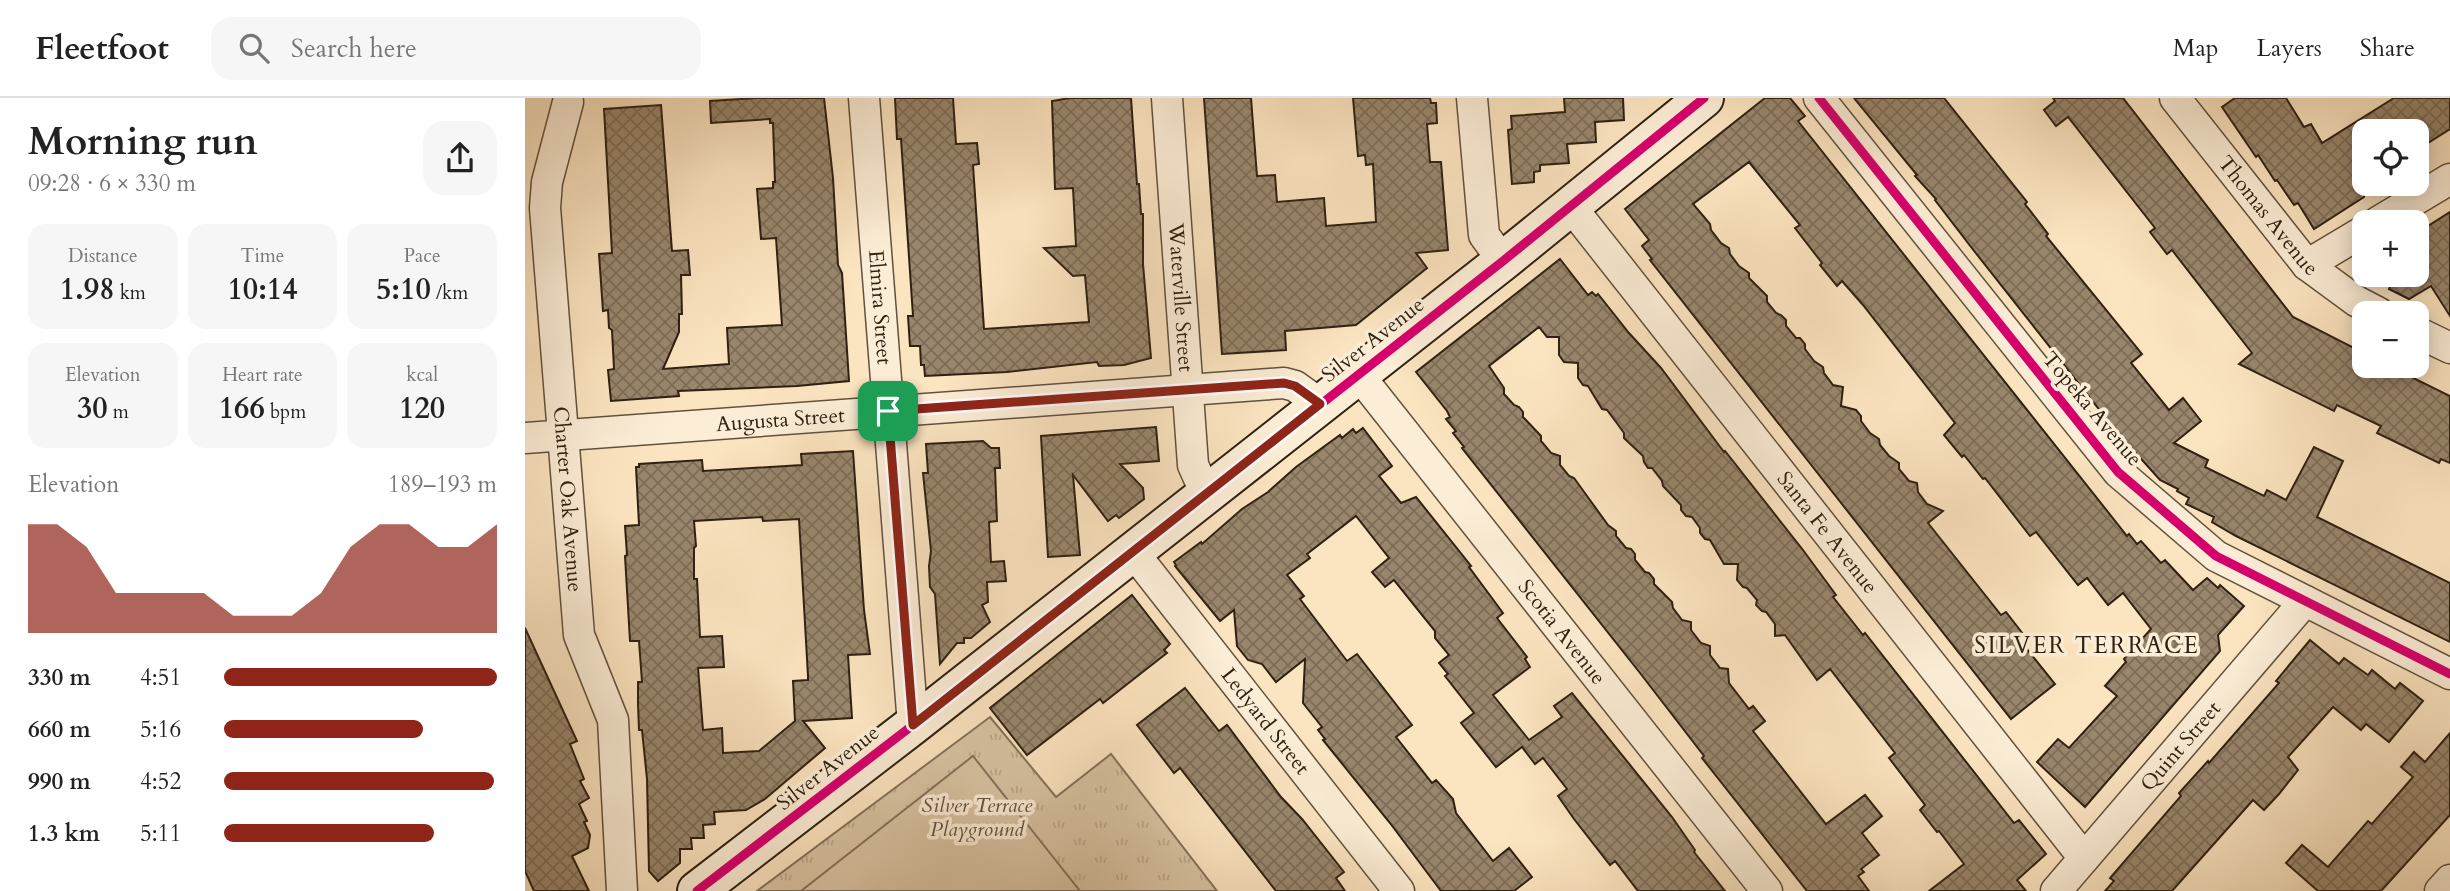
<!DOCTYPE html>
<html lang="en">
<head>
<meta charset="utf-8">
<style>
  :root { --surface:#fff; --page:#f6f6f6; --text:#222; --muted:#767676; --line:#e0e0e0; --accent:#8f2418 }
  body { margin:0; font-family:Cardo,serif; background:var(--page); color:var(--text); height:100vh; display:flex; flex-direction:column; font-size:26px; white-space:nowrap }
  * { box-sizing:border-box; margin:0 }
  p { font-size:23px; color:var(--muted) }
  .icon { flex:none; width:38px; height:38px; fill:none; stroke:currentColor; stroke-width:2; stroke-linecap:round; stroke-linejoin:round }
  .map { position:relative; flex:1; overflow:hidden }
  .drawer { display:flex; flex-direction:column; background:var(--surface); width:525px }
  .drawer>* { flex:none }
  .fabs { position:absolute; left:1827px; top:21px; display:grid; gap:14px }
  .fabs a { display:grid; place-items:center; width:77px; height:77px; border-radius:14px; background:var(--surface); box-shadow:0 4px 18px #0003; font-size:35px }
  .pin { position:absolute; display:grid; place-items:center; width:60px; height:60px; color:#fff; margin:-30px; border-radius:14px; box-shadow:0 4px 10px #0006 }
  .round { display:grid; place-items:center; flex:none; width:74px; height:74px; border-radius:21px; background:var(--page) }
  .overview { display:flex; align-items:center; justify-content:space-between; height:119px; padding:0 28px }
  h1 { font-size:38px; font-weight:800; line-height:52px }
  .figures { display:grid; grid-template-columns:repeat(3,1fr); gap:10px; height:119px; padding:7px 28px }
  .figures div { display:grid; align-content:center; border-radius:18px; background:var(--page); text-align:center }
  .figures b { font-size:30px; font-weight:800 }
  .figures small { font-size:19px; font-weight:400 }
  .figures p { font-size:19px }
  .chart { height:196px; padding:14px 28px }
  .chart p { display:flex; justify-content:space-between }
  .chart svg { width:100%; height:126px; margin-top:7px; fill:var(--accent); opacity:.7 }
  ul { padding:0 28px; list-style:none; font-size:23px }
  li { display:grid; grid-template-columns:112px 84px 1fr; align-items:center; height:52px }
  li i { height:18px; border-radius:9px; background:var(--accent) }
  header { display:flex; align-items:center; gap:42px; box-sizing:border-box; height:98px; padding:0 35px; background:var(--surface); border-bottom:2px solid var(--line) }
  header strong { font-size:33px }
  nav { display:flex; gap:38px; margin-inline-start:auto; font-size:24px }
  .search { width:490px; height:63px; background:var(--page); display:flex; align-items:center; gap:18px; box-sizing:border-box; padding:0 24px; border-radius:21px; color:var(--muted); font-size:26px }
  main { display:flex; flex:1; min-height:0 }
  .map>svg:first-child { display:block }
  .grass { fill:url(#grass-tufts); stroke:#84725a; stroke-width:2 }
  .pitch { fill:#d8c3a2; stroke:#84725a; stroke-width:2 }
  .building { fill:url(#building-cross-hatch); stroke:#2f2011; stroke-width:2; fill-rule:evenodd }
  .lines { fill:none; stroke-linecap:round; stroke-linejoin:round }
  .street-casing { stroke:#62513d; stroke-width:33 }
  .secondary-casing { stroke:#2f2011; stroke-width:42 }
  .street { stroke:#fcedd6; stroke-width:30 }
  .secondary { stroke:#fcedd6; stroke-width:38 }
  .cycleway-casing { stroke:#fcedd6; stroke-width:13 }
  .cycleway { stroke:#d6006c; stroke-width:9 }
  .route-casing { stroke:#fff; stroke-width:14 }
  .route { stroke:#8f2418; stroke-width:9 }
  .labels { text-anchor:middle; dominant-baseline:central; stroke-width:7; stroke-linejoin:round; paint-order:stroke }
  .street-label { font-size:21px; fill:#2f2011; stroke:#fcedd6 }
  .park-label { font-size:21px; font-style:italic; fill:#62513c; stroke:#fcedd6 }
  .neighbourhood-label { font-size:23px; letter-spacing:2px; fill:#2f2011; stroke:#fcedd6 }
</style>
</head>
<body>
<header>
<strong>Fleetfoot</strong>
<div class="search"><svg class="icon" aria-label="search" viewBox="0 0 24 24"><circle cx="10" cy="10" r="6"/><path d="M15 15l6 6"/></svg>Search here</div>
<nav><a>Map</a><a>Layers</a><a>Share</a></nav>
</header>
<main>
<section class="drawer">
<div class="overview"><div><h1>Morning run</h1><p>09:28 · 6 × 330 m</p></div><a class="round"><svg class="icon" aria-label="share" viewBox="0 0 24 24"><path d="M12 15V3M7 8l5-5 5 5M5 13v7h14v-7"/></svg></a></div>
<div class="figures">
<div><p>Distance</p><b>1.98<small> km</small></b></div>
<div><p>Time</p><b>10:14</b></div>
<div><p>Pace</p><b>5:10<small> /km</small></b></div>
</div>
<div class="figures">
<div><p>Elevation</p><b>30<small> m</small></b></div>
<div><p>Heart rate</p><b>166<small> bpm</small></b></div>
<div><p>kcal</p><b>120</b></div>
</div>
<div class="chart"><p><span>Elevation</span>189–193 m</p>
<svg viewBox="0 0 160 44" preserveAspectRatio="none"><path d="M0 44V6L10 6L20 14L30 30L40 30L50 30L60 30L70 38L80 38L90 38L100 30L110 14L120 6L130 6L140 14L150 14L160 6V44z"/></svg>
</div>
<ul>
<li><b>330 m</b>4:51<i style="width:100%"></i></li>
<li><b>660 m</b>5:16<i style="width:73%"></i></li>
<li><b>990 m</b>4:52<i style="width:99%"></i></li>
<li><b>1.3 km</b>5:11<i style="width:77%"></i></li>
</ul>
</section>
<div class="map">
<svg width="1925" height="793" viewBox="0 0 1925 793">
  <defs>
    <pattern id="grass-tufts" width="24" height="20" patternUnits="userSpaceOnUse" patternTransform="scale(1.75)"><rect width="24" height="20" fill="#d8c3a2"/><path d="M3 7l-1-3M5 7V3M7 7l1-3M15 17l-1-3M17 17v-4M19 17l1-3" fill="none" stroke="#baa78a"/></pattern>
    <pattern id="building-cross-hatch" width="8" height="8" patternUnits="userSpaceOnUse" patternTransform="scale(1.75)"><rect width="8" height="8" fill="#99866c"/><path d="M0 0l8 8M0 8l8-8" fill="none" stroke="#7d6d57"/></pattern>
  </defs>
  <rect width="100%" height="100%" fill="#fbe4c0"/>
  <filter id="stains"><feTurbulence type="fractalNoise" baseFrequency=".00286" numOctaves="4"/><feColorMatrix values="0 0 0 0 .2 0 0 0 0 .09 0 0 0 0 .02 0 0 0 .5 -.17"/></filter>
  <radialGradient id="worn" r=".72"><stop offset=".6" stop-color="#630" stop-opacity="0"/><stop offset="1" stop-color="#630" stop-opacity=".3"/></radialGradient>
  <path class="grass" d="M465,619L531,699L586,656L692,793H232Z"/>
  <path class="pitch" d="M448,658L555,793H276Z"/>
  <g class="building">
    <path d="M232,0H299L308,80L313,167L317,175L324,283L272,288L153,293L154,298L86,303L83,272L89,271L87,232L84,230L83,212L78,213L74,156L87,155L79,11L136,7L147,153L163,152L165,177H156L157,216H154V234L138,271L204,266L202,230L257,227L251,140L236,141L232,91L248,90V84H250L248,25H245V21L186,25L185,3Z"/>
    <path d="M370,0H428L431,46L452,45L454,66L448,67L459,231L564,224L560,177L548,178L519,150L551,148L548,90L530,91L527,3L545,0H606L612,86H614L616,116H618V166L626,260L599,267L574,268L572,264L482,274L400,278L399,267H396L395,248H385L383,218H388L376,41H372Z"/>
    <path d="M679,0H726L732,78L750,77L752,104L799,100L801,128L851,124L848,66L841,67L840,57L833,58L828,0H905L906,5H911L912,25L902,26L905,64H916L923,152L891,155L902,170L831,227L760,233L761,252L697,256Z"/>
    <path d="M1039,0H1098L1099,22L1070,24L1071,44L1042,46L1044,65L1015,67V73L1009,74V84L987,86L983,32L987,31L986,18L1040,14Z"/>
    <path d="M1240,0H1265L1280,18L1273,23L1602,438L1604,436L1612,446L1616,443L1636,465L1640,462L1668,492L1682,480L1693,490L1695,487L1719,508L1693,537L1695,553L1560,709L1512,664L1533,641L1544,650L1592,598L1580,588L1601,564L1599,561L1626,531L1598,495L1583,507L1562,480L1553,487L1511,434L1505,438L1460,380L1458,381L1439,357L1437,359L1419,337L1430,325L1338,207L1317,183L1312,188L1295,167L1297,165L1270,130L1275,127L1224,64L1168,106L1185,126L1186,132L1196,145L1204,150L1205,156L1214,168L1224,175V180L1242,198V204L1251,215L1256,217L1261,222V228L1271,240H1275L1280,246V251L1289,263L1298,269L1299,275L1308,287L1318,289L1316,308L1331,312L1336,318V323L1345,335L1354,341L1355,347L1364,358L1374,365V371L1384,383L1392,385L1393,394L1402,406L1418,413L1403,425L1476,517L1481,514L1498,536L1493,540L1530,586L1486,621L1125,162L1127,161L1117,148L1124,142L1100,111Z"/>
    <path d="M1329,0H1419L1502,104L1500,106L1523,136L1521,138L1617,256L1606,265L1644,312L1658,300L1676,323L1649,345L1683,362L1680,369L1739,398L1742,392L1761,402L1789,349L1818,363L1792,419L1925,485V544L1711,438L1687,424L1689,419L1661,406L1664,400L1652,393L1653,391L1635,382L1592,334L1446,149L1410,102L1411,101L1390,78L1392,77Z"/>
    <path d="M1528,0H1598L1768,219L1839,255V268H1876L1874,273L1925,298V365L1916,361L1914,365L1852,335L1856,328L1812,307L1809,313L1714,266L1727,255L1647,152L1642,156L1625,134L1630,130L1543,19L1531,28L1519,12L1530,3Z"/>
    <path d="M1710,0H1761L1779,29L1786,26L1797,45L1869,0H1925V31L1892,52V33H1839V99L1789,131L1773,105L1769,107L1752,82L1750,83L1733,57L1731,59L1697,9Z"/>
    <path d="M1925,114V218L1906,188L1884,201L1864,191L1871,177H1892V135Z"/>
    <path d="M1035,161L1063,197L1067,194L1071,198L1073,196L1104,235L1136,270L1199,354L1200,353L1278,452L1311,497L1308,499L1338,537L1340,535L1489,725L1494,722L1521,756L1492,782L1501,793H1404L1439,766L1414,733L1412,734L1395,712L1400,707L1364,660L1370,655L1305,571L1292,582L1260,537L1250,538V526L1241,514L1237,513L1231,507L1232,502L1222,490L1218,489L1212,482L1213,466H1199L1185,442L1180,441L1175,435V430L1167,419L1161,418L1156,412V407L1138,388L1137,383L1127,370H1123L1119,364L1118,358L1099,340V335L1091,324L1082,312L1077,311L1063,288L1058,287L1053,280V265L1039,264L1034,257V239H1022L1014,229L964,268L979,290V296L989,307L994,309L998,314V319L1016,338V343L1026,355L1035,358V367L1044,378L1049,380L1083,427L1091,433V438L1101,450L1106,451L1110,456V462L1120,474L1124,475L1129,481V486L1147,504L1148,510L1157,522L1166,524V532L1176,545L1185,548V557L1195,570L1203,571L1204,585L1224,611L1228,608L1240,623L1228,633L1301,726L1340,697L1357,718L1337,735L1354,757L1336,771L1339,774L1333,778L1344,793H1282L1177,660L1179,658L1115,575L937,350L939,349L928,335L931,333L921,321L925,319L922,313L891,274Z"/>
    <path d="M631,329L634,363L595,366L618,390L619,401L594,420L591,417L583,423L548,377L555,457L523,459L516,338Z"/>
    <path d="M838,330L867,368L854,378L876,405L891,399L946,468L944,469L978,515L972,520L1002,559L1000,561L1005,569L968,597L1004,642L1037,619L1029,608L1047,595L1147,719L1170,752L1169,754L1200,793H1113L1090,763L1085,767L1049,721L1033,698L1042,691L1018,660L1010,666L997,649L971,669L936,625L949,615L920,578L923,576L914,565L924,557L910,540V533L869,482L860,489L847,474L864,460L831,418L782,456L785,460L762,477L779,498L775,501L822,563L832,556L887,627L871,639L907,685L911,682L928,701L931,715L968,763L984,750L1007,779L989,793H916L865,725L798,642L800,641L793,632L797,629L778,605L780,561L751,584L737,566L723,562L712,548L709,512L695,523L650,468L651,467L649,464L676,444L677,446L717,411L743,394L771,369L815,337L817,340L828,331L831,335Z"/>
    <path d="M458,343L466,350H474L475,370H470L472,423L464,424L466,464L479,463L481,483L462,484L463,504L457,507L465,524L446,540H439V545H432L415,566L410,496L405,489L404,468L406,453L398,375H403L401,346Z"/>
    <path d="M328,353L339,512L345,556L323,557L327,620L278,623L300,650L240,701L221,712L189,714L190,726L178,727L179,740H166L167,751H155V765L133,783L124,773L122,681L117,632H114L113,606V584H117L114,543H105L100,458L102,457L100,428L114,427L111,369H114V366L177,362L178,373L277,367L276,356ZM237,419L238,423L274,421L283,578V582L268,583L270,623L234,653L198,655L197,630L178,632L173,570L199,569L197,538L175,539L172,481H169V450L171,448L169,423Z"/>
    <path d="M607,497L645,546L639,552L642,555L578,605L575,601L502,657L465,610Z"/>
    <path d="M0,530L52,643L45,646L59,681L55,683L64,700L54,706L62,723L59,724L65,737L63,750L47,758L64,793H9L0,773Z"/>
    <path d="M1785,542L1814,566L1819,560L1843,577L1847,572L1870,591L1875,585L1898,603L1864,644L1841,626L1836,632L1808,609L1763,659L1773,672L1754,696L1739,712L1728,702L1647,793H1580L1589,783L1585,780L1656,698L1654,695L1683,663L1684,665L1754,585L1751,583Z"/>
    <path d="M660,590L694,633L702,627L756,699L777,721L819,774L811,780L820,793H751L655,670L649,675L612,627Z"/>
    <path d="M1925,635V717L1856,793H1793L1761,765L1777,747L1803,769L1843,723L1847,726L1888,679L1876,669L1889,654L1900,664Z"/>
  </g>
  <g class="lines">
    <defs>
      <g id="street">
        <path id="s1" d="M339,0L388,627"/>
        <path id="s2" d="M642,0L668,367L681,396"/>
        <path d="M947,0L959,137L978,163"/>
        <path d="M1294,0L1593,374L1691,458L1925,576"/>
        <path id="s3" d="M1650,0L1782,167L1831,203L1854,215"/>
        <path id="s4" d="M43,4L22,84L20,110L54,537L88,622L97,793"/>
        <path id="s5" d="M1047,110L1559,760"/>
        <path d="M1853,124L1925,81"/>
        <path d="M1782,167L1839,133"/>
        <path d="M1892,234L1925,250"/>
        <path id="s6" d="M833,276L1242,793"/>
        <path id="s7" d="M0,340L759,285L770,288L795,306"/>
        <path id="s8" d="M608,454L874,793"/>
        <path id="s9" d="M1531,793L1780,503"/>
        <path d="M1915,793L1925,782"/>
      </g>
      <path id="secondary" d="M172,793L388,627L978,163L1179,0"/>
    </defs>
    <use href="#street" class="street-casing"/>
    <use href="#secondary" class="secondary-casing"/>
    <use href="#street" class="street"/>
    <use href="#secondary" class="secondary"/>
    <defs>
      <g id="cycleway">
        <path d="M1294,0L1593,374L1691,458L1925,576"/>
        <path d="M172,793L388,627L978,163L1179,0"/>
      </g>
    </defs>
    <use href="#cycleway" class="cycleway-casing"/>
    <use href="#cycleway" class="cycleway"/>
  </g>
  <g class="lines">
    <defs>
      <path id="route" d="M759,285L770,288L795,306L388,627L363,313Z"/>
    </defs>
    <use href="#route" class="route-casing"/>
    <use href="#route" class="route"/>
  </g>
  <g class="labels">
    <g class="street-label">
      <text stroke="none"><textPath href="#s3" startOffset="150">Thomas Avenue</textPath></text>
      <text stroke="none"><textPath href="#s2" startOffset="200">Waterville Street</textPath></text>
      <text stroke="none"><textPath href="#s1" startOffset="210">Elmira Street</textPath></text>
      <text transform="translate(848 242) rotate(-38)">Silver Avenue</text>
      <text transform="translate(1567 311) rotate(50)">Topeka Avenue</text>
      <text stroke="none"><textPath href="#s7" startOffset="256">Augusta Street</textPath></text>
      <text stroke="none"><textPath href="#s4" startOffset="401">Charter Oak Avenue</textPath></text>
      <text stroke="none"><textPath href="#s5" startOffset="413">Santa Fe Avenue</textPath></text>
      <text stroke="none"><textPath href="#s6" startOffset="329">Scotia Avenue</textPath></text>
      <text stroke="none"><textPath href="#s8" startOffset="215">Ledyard Street</textPath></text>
      <text stroke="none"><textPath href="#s9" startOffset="191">Quint Street</textPath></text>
      <text transform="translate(303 670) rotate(-38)">Silver Avenue</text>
    </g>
    <g class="park-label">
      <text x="452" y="707">Silver Terrace<tspan x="452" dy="24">Playground</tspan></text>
    </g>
    <g class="neighbourhood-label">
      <text x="1562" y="547">SILVER TERRACE</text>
    </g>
  </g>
  <rect width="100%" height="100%" filter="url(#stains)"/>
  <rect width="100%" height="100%" fill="url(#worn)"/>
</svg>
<div class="fabs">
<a><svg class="icon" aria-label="locate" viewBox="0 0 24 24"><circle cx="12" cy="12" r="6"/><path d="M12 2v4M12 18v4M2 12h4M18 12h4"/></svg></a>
<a>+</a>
<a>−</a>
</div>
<div class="pin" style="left:363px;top:313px;background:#1e9e55"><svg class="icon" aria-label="arrive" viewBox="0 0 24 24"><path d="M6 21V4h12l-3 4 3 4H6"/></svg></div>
</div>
</main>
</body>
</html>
